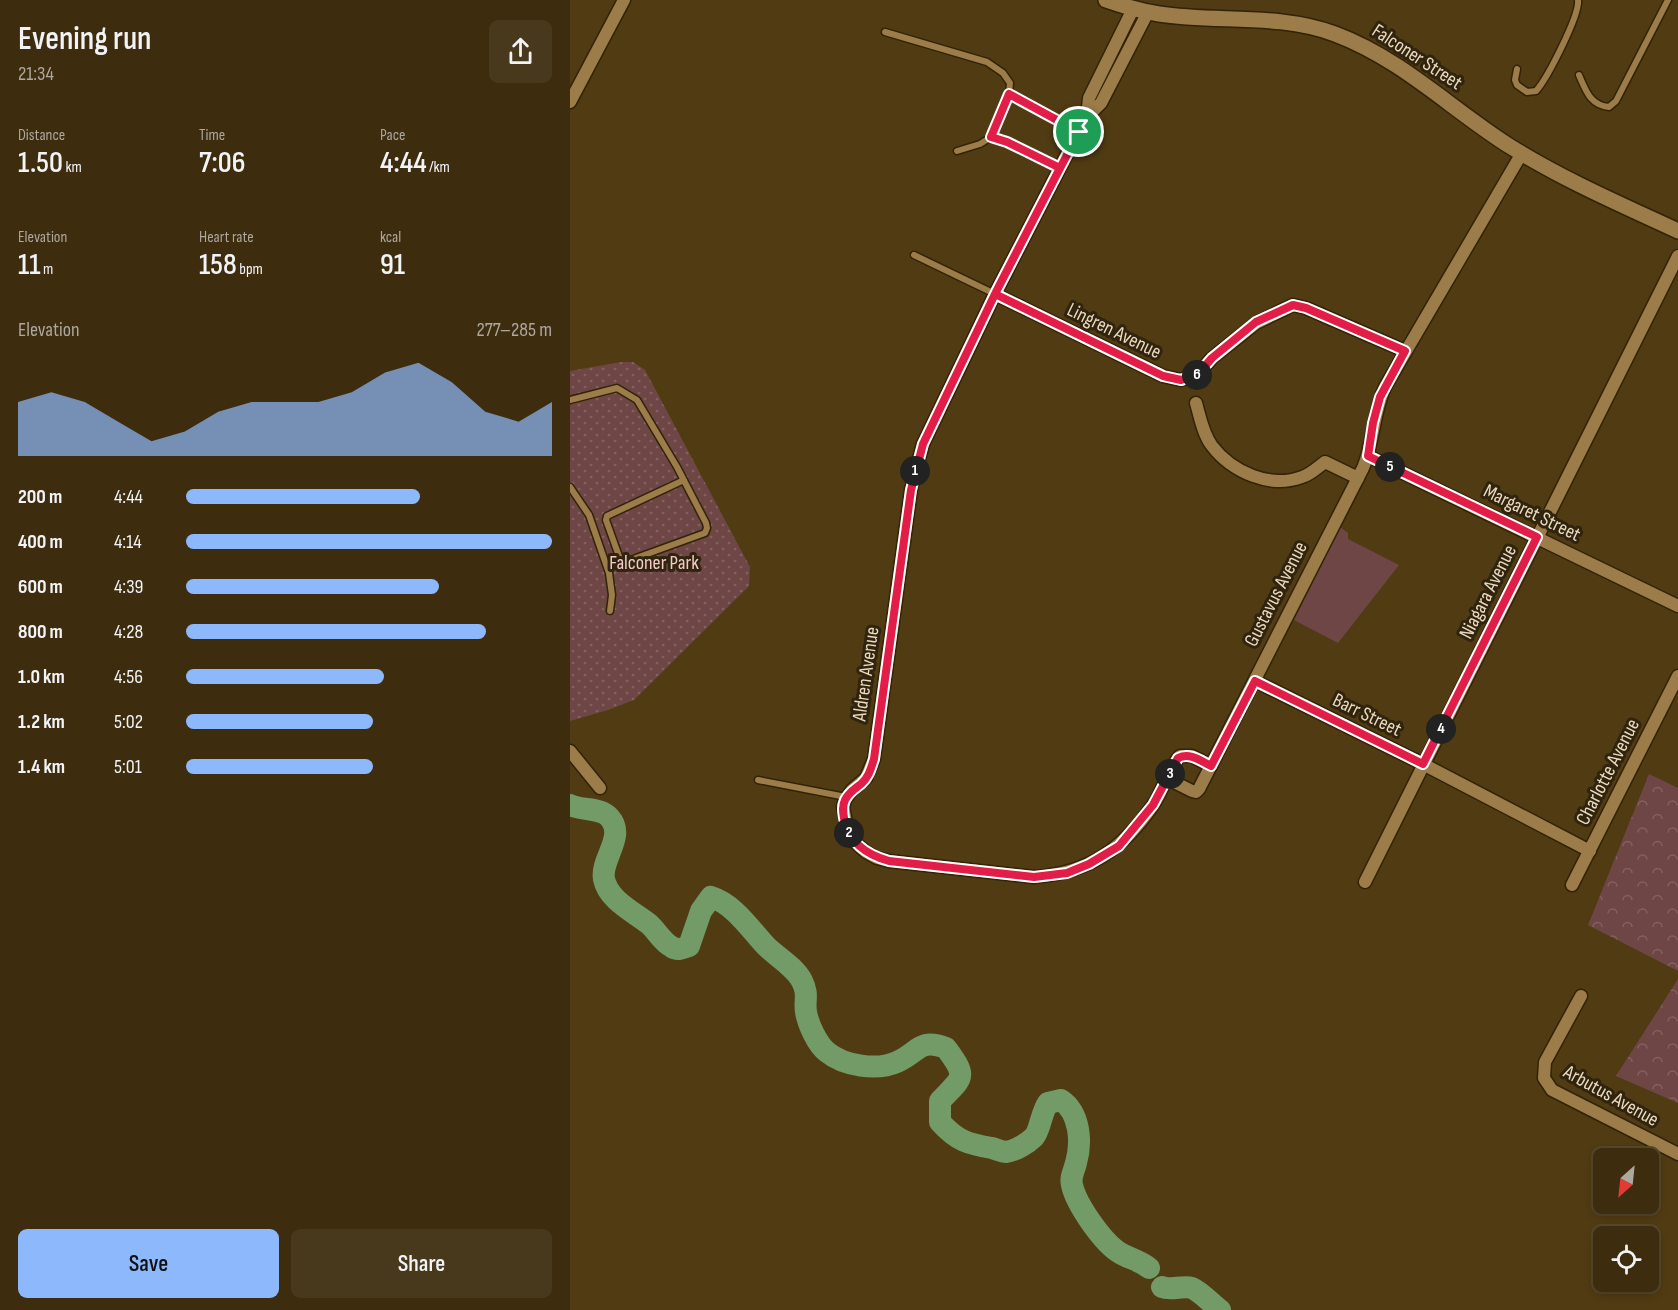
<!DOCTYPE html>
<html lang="en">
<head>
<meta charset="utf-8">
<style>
  :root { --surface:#3d2c0e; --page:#48381c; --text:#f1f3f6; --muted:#ada79e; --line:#56482e; --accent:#8db9fc }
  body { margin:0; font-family:"Sofia Sans Condensed",sans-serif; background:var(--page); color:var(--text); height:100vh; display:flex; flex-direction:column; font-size:22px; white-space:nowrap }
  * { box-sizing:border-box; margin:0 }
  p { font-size:20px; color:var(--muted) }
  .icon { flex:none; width:33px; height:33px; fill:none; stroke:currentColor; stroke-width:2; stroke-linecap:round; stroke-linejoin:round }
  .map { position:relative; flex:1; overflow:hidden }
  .drawer { display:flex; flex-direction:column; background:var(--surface); width:570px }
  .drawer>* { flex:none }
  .needle { width:39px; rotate:207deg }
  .controls { position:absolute; left:1023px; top:1148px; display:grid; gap:12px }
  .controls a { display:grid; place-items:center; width:66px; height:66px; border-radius:9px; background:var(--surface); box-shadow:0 3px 9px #0003,0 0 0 2px var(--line); font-size:30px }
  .pin { position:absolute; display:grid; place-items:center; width:51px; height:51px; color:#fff; margin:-26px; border:3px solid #fff; border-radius:50%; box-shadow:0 2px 6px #0007 }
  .km { position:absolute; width:30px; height:30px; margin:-15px; border-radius:50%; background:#222; color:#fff; font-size:16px; line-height:30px; text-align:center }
  .round { display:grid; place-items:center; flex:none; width:63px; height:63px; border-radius:9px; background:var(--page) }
  .summary { display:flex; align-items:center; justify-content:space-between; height:102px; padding:0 18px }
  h1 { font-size:33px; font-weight:600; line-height:45px }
  .metrics { display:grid; grid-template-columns:repeat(3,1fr); gap:9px; height:102px; padding:6px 18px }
  .metrics div { display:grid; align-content:center }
  .metrics b { font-size:30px; font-weight:600 }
  .metrics small { font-size:16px; font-weight:400 }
  .metrics p { font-size:16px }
  .chart { height:168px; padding:12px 18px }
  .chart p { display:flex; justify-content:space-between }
  .chart svg { width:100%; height:108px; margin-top:6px; fill:var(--accent); opacity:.7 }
  .action { display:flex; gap:12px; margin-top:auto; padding:12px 18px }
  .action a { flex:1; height:69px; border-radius:9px; background:var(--accent); color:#111; font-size:24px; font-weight:600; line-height:69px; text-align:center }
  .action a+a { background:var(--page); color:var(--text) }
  ul { padding:0 18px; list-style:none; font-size:20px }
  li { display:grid; grid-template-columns:96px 72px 1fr; align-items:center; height:45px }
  li i { height:15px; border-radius:8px; background:var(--accent) }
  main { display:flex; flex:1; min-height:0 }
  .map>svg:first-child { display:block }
  .grass { fill:#6e4646 }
  .forest { fill:url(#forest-crowns) }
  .park { fill:url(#park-dots) }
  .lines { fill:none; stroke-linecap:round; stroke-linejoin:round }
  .river { stroke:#739b68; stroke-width:22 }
  .service-casing { stroke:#322307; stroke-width:9 }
  .minor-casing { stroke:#322307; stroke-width:15 }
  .tertiary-casing { stroke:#322307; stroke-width:18 }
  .service { stroke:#9c7c49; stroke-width:6 }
  .minor { stroke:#9c7c49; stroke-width:12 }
  .tertiary { stroke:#9c7c49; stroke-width:15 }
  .route-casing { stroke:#fff; stroke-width:12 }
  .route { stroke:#e11d48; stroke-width:8 }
  .labels { text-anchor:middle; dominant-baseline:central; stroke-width:6; stroke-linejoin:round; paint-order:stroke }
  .street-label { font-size:20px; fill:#ead9be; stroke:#30240e }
  .park-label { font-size:20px; fill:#f2cac9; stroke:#30240e }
</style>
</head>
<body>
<main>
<section class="drawer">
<div class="summary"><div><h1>Evening run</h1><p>21:34</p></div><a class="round"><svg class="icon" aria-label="share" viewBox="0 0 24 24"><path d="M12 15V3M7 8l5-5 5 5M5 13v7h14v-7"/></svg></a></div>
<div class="metrics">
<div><p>Distance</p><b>1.50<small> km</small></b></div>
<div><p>Time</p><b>7:06</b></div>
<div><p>Pace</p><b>4:44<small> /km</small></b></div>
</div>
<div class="metrics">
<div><p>Elevation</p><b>11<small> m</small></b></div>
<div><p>Heart rate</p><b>158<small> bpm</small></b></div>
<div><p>kcal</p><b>91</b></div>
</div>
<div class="chart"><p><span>Elevation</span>277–285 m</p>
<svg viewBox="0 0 160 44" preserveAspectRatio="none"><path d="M0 44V22L10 18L20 22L30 30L40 38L50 34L60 26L70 22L80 22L90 22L100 18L110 10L120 6L130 14L140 26L150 30L160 22V44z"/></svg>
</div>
<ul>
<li><b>200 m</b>4:44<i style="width:64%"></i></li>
<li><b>400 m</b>4:14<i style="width:100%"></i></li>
<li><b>600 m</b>4:39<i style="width:69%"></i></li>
<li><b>800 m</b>4:28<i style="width:82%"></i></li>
<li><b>1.0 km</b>4:56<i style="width:54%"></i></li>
<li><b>1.2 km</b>5:02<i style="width:51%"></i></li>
<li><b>1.4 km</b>5:01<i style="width:51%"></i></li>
</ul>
<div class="action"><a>Save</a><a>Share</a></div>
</section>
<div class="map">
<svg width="1108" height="1310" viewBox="0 0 1108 1310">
  <defs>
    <pattern id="forest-crowns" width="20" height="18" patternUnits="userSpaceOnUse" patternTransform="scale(1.5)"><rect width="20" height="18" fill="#6e4646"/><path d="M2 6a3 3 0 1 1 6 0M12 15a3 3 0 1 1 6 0" fill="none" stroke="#83605f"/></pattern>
    <pattern id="park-dots" width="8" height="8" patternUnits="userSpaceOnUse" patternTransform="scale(1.5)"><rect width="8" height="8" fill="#6e4646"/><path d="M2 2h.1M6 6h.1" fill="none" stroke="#83605f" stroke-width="1.8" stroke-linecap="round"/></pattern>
  </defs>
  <rect width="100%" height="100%" fill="#513b13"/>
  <path class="grass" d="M770,527L778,533V539L829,565L768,643L724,620Z"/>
  <g class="forest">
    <path d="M1079,774L1108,788V971L1018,925Z"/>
    <path d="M1108,979V1103L1046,1076Z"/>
  </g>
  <path class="park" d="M51,362H63L75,370L180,567L179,586L64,700L38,710L0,721V371Z"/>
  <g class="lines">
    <g class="river">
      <path d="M0,805C12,811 30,807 39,817C57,836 30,859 34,879C38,900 64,912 79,924C87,931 92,942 102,947C108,951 113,948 119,946L131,911L141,897C164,904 180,929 196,946C207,957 225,967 232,981C239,995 234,1000 236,1012C238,1024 247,1044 257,1052C274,1066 307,1071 327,1062C349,1052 349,1038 376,1048C399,1079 392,1077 370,1101V1122C387,1141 398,1144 422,1148C426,1149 432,1152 436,1152C445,1151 458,1143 464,1137C470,1131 471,1113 478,1103L491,1100C510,1113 512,1142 506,1163C504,1171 500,1177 502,1185C506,1204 533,1243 550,1253C560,1259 569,1260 579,1268"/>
      <path d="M592,1287C602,1291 612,1285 622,1288C631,1292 642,1304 650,1310"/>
    </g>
    <defs>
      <g id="service">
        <path d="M315,32L417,62L433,73L440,83L439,94L509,131"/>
        <path d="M947,69L945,80L947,85L957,92L966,91C977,79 1010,15 1008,0"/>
        <path d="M1009,75C1016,91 1020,105 1039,107L1046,101L1098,0"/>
        <path d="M421,137L439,94"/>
        <path d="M387,151L410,144L421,137L437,142L490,168"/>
        <path d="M344,255L425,294"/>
        <path d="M0,400L47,388L67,400L107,467L136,523L137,528L135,533L55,562L50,559L36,520L37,516L114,480"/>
        <path d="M0,487L19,515L39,573L42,595L40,611"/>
        <path d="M188,780L276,797"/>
      </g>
      <g id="minor">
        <path d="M578,12L531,103L517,117L509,131L425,294L353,444L341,490L304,759L296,778L282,790L275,800L273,807L278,832L287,844L296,852L307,858L319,861L464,877C519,873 553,849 583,805C593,791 599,767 610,756H622L641,766"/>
        <path d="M0,102L54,0"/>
        <path d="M517,117L519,98L563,9"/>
        <path d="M425,294L593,376L611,380L628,374L642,358L686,323L723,305L736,308L835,351"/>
        <path d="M626,403C630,417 633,434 642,446C662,472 700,489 732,477C740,475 748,467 755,462L788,478"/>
        <path d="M798,456L1108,606"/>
        <path d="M685,681L853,764L1020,851"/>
        <path d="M0,751L30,788"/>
        <path d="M598,779L622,791L626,792L629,789L793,468C804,442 803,413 815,387L952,153"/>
        <path d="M795,882L1108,256"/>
        <path d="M1002,885L1108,676"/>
        <path d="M1011,996L975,1062L974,1078L982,1090L1108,1154"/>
      </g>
      <path id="tertiary" d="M536,0C553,6 571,11 589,14C647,23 709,13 765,34C832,59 882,110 941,147C994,180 1052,205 1108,231"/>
    </defs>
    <use href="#service" class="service-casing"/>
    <use href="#minor" class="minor-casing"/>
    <use href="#tertiary" class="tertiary-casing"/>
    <use href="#service" class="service"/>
    <use href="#minor" class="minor"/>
    <use href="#tertiary" class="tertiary"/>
  </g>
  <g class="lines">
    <defs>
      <path id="route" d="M509,132C482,183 456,234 429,286L425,294L353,444L341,490L304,759C301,768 299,777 291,784C285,789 279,792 275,800C272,806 273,812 274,818C278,842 297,855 319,861L464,877L497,873L519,864L549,846L583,805L608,758C620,752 631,761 641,766L685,681L853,764L967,537L798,456L803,423L810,397L835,351L736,308L723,305L686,322L642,358L628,374L611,380L593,376L425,294L490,168L437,142L421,137L439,94L509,132"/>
    </defs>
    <use href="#route" class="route-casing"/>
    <use href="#route" class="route"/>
  </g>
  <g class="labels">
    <g class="street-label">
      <text transform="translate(847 57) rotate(33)">Falconer Street</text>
      <text transform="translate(544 331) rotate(26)">Lingren Avenue</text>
      <text transform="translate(962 513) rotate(26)">Margaret Street</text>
      <text transform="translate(918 592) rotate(-63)">Niagara Avenue</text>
      <text transform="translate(706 594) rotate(-63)">Gustavus Avenue</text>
      <text transform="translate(296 674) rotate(-82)">Aldren Avenue</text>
      <text transform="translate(797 715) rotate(26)">Barr Street</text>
      <text transform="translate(1038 772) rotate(-63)">Charlotte Avenue</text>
      <text transform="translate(1041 1096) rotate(29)">Arbutus Avenue</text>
    </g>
    <g class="park-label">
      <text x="84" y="563">Falconer Park</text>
    </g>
  </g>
</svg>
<div class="controls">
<a><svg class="needle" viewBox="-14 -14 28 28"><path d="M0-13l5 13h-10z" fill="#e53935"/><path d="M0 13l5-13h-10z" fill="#ada79e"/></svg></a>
<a><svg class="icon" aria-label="locate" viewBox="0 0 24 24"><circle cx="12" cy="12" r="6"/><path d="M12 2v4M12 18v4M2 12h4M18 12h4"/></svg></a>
</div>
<div class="pin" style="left:509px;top:132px;background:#1e9e55"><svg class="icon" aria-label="arrive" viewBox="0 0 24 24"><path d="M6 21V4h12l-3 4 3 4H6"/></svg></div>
<b class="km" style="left:345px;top:471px">1</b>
<b class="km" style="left:279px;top:833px">2</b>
<b class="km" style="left:600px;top:774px">3</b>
<b class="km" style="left:871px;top:729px">4</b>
<b class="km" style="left:820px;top:467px">5</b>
<b class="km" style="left:627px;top:375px">6</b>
</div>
</main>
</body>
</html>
